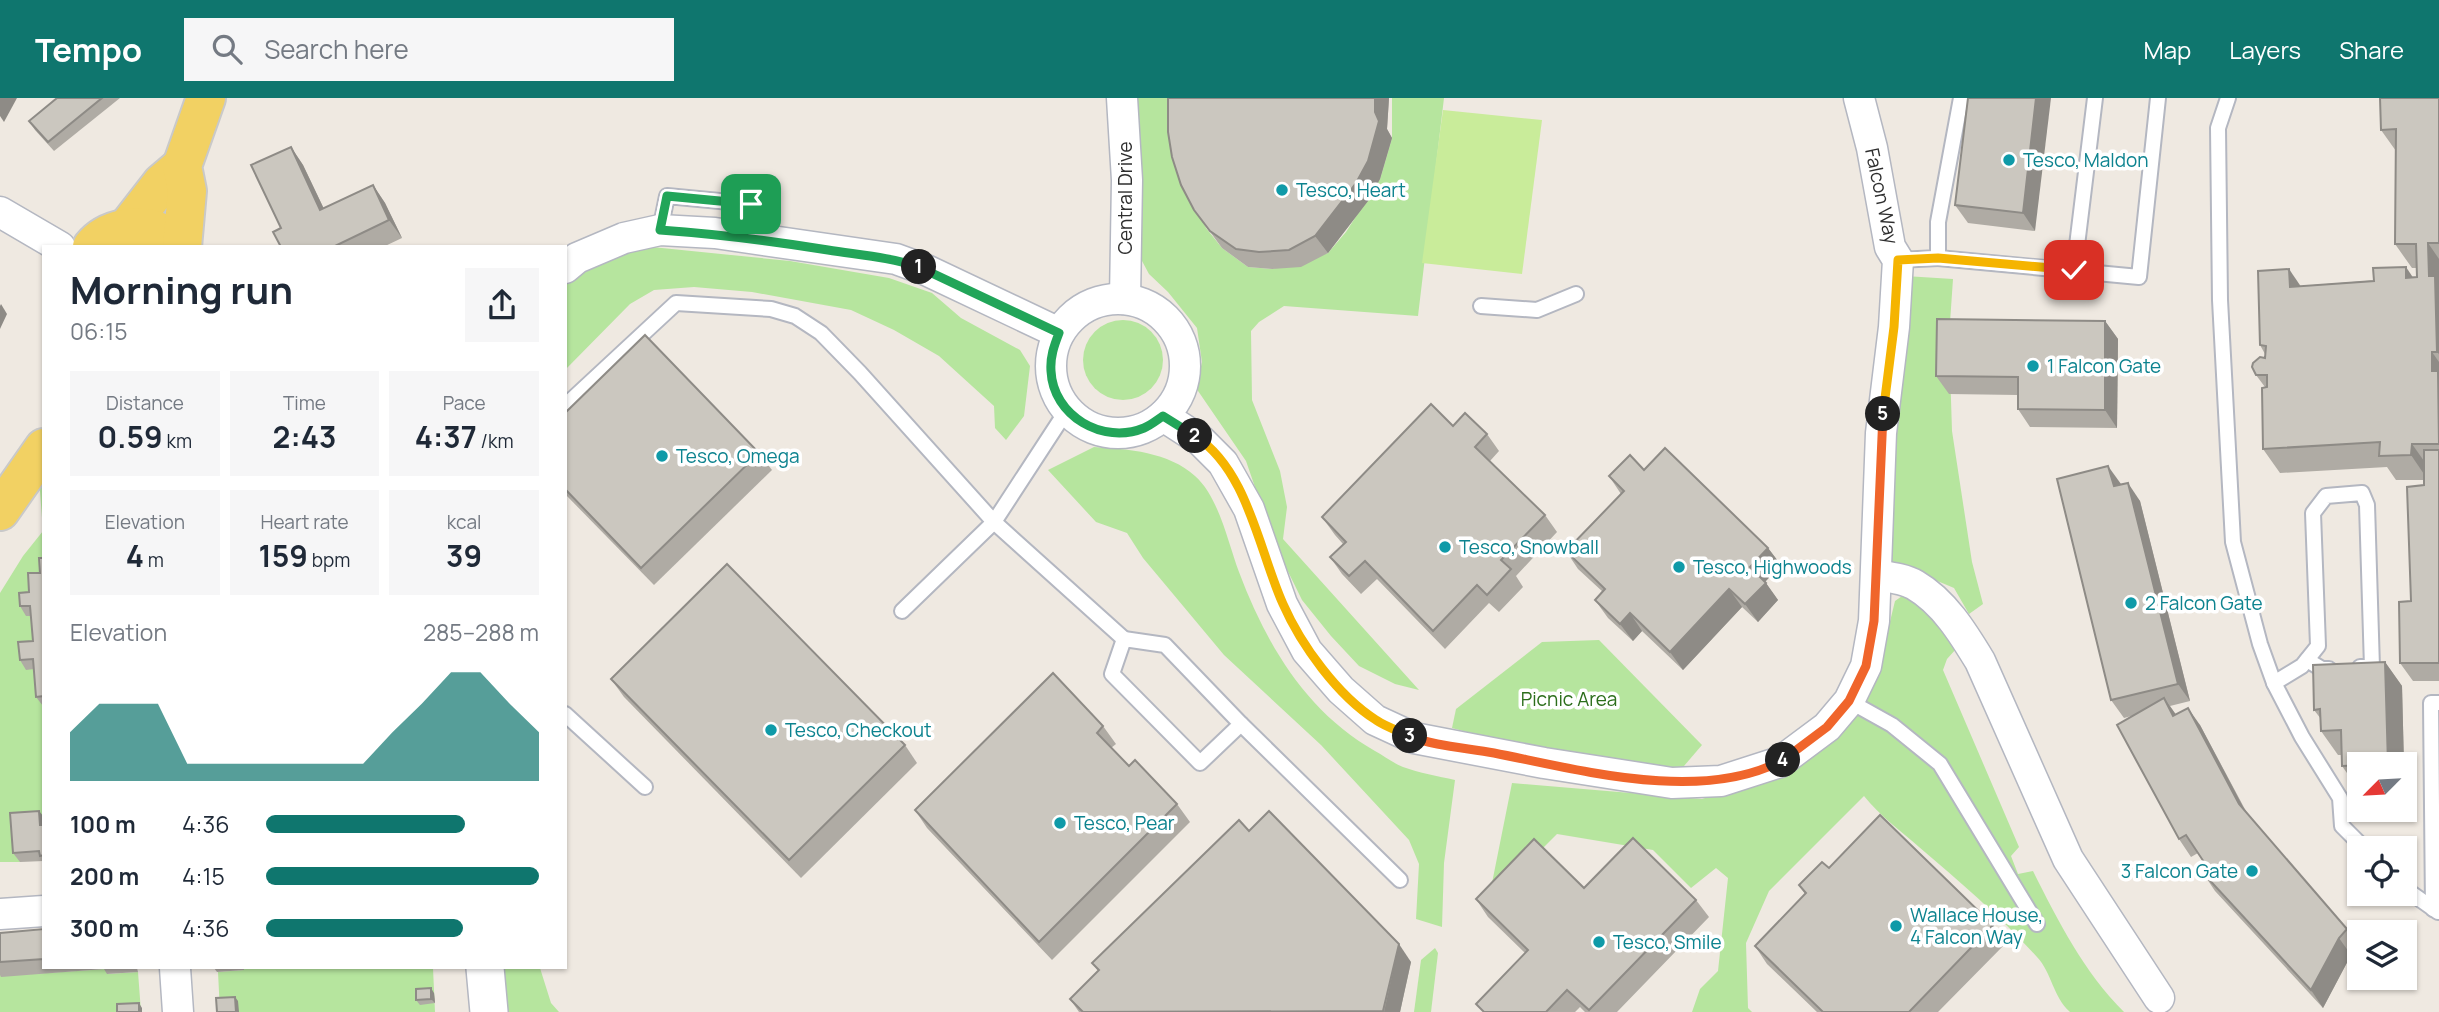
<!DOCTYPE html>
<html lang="en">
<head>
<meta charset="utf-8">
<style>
  :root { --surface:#fff; --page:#f6f6f7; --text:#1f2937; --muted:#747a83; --accent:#0f766e }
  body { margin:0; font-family:Manrope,sans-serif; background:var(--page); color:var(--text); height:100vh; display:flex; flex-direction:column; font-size:26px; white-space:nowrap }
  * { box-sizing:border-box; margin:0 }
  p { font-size:23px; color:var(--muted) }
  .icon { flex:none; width:38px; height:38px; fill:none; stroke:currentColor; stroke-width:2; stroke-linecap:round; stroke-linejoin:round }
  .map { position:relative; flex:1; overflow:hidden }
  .details { position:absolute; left:42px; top:147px; width:525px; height:724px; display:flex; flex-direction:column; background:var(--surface); border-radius:0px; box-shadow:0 2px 5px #0004 }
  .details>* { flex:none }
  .needle { width:46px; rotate:246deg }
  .tools { position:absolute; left:2347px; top:654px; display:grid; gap:14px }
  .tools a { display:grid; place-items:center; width:70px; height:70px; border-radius:0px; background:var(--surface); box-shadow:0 2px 5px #0004; font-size:35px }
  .pin { position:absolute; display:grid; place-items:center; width:60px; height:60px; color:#fff; margin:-30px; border-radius:14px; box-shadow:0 4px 10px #0006 }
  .km { position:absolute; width:35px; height:35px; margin:-18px; border-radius:50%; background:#222; color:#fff; font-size:19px; line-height:35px; text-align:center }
  .round { display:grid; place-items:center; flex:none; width:74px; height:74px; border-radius:0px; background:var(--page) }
  .overview { display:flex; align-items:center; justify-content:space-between; height:119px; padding:0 28px }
  h1 { font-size:38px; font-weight:700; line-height:52px }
  .figures { display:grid; grid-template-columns:repeat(3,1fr); gap:10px; height:119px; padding:7px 28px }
  .figures div { display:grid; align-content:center; border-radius:0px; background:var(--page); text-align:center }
  .figures b { font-size:30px; font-weight:700 }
  .figures small { font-size:19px; font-weight:400 }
  .figures p { font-size:19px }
  .chart { height:196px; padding:14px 28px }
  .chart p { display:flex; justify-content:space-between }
  .chart svg { width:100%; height:126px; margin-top:7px; fill:var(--accent); opacity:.7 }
  ul { padding:0 28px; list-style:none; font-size:23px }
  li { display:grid; grid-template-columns:112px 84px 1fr; align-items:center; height:52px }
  li i { height:18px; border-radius:9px; background:var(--accent) }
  header { display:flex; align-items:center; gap:42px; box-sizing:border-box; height:98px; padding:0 35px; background:var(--accent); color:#fff }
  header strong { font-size:33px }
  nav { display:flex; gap:38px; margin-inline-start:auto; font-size:24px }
  .search { width:490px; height:63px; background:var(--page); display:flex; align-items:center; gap:18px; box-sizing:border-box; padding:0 24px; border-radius:0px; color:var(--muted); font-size:26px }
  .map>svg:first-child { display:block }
  .green { fill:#b6e59e }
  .pitch { fill:#c9ec9a }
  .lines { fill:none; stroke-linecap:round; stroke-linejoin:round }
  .service-casing { stroke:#b4b7c1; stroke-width:18 }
  .minor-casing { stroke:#b4b7c1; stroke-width:33 }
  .tertiary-casing { stroke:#b4b7c1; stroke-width:40 }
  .primary-casing { stroke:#c9c9c9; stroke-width:42 }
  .service { stroke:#fff; stroke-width:14 }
  .minor { stroke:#fff; stroke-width:30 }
  .tertiary { stroke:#fff; stroke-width:37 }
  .primary { stroke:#f2d163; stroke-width:38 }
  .wall { fill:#afaba4 }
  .shaded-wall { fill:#8e8b86 }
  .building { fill:#cbc7bf; stroke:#8e8b86; stroke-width:2 }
  .split-1-casing { stroke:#fff; stroke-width:14 }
  .split-2-casing { stroke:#fff; stroke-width:14 }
  .split-3-casing { stroke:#fff; stroke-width:14 }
  .split-4-casing { stroke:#fff; stroke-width:14 }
  .split-5-casing { stroke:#fff; stroke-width:14 }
  .split-6-casing { stroke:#fff; stroke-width:14 }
  .split-1 { stroke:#22a559; stroke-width:9 }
  .split-2 { stroke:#22a559; stroke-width:9 }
  .split-3 { stroke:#f5b400; stroke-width:9 }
  .split-4 { stroke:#f0652b; stroke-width:9 }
  .split-5 { stroke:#f0652b; stroke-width:9 }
  .split-6 { stroke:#f5b400; stroke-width:9 }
  .culture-dot { fill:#0f9aa8; stroke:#fff; stroke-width:2.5 }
  .labels { text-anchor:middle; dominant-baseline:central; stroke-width:7; stroke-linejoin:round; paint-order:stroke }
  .culture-label { font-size:19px; fill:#0d838f; stroke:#fff; text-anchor:start }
  .street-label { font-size:19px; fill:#2e2e2e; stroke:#fff }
  .park-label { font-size:19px; fill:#2c6e1b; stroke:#fff }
</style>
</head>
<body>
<header>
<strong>Tempo</strong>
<div class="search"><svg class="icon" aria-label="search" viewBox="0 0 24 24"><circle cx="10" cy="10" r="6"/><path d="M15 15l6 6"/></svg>Search here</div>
<nav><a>Map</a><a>Layers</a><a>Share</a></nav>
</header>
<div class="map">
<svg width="2439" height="914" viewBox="0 0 2439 914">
  <rect width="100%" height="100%" fill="#efe9e1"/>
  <g class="green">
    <path d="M1130,0H1184L1194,105L1206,130L1222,150L1248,169L1272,171L1328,155L1346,134L1380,81L1392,40V0H1444L1418,218L1284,208L1259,224L1251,233L1252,302L1280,373L1287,409L1283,441L1419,592L1395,586L1359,568L1331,538L1302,502L1275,447L1246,363L1196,290L1202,264L1197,230L1168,194L1149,176L1134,148Z"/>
    <path d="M652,149L790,163L889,180L932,195L961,220L1020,252L1030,268L1024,318L1006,342L995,330L994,308L939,258L894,232L851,212L752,194L694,189L654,192L630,206L565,272V184C592,164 620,155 652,149Z"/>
    <path d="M1905,178L1953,181L1949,239L1952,333L1972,464L1983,506L1969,516L1954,490L1890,463L1889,406Z"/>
    <circle cx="1123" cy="262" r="40"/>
    <path d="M1094,349C1128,351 1169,354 1195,378C1219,399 1228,445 1239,474C1266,546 1306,614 1375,653C1384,658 1393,665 1403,669C1419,675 1438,678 1455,682L1444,765L1442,829L1416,821L1419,766L1409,742L1321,647L1224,557L1143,460L1127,435L1096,424L1048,372Z"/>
    <path d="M44,373V484L37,517L44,608V722L20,764H0V495L23,458L43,433L39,380Z"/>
    <path d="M1905,496L1923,506L1956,551L1947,561L1943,572L2019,749L2011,758L2018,776L2033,773C2058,823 2084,874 2124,914H2070C2053,899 2052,875 2037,859C2001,819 1960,784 1919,749C1900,732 1880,718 1864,698L1769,793L1746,845L1748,910L1752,914H1692L1700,891L1718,873L1728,780L1716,770L1691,790L1653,752L1557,736L1488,805L1512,685L1702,701L1763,681L1841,630L1875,585L1895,503Z"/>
    <path d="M1599,542L1702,647L1678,675L1536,653L1452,630L1456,611L1542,544Z"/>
    <path d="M1435,850L1438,855L1431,914H1414L1421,862Z"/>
    <path d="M0,863L1,878L107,871L108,876L138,874L141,914H0Z"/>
    <path d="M244,870H433L435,914H220L218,874L244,872Z"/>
    <path d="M476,870H540L551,905L559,914H480Z"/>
  </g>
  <path class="pitch" d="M1443,12L1542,22L1522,176L1422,165Z"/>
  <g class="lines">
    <defs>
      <g id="service">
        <path d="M2228,0L2218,30L2220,202L2233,444L2260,546L2274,585L2302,639L2340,700L2342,728L2365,751"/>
        <path d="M660,132L667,98L751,106"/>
        <path d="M1938,160L2139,179L2158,0"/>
        <path d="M1898,162L1938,160V124L1961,0"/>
        <path d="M2074,172L2095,0"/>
        <path d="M1481,208L1537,212L1576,196"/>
        <path d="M565,308L676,205L771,211L795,218L821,235L860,275L994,424L1124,541"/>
        <path d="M902,513L994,424L1067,312"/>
        <path d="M1124,541L1165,547L1241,626L1200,665L1112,576Z"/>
        <path d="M2307,562L2322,571H2329"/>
        <path d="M2274,585L2302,568L2318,548L2313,415L2326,398L2362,395L2367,407L2372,569H2360"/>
        <path d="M1849,603L1892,627L1940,666L2037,826"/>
        <path d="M565,616L645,689"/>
        <path d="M1241,626L1400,782"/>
        <path d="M2404,790L2438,814"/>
        <path d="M2433,811L2431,605H2439"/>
      </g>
      <g id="minor">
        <path d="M1122,0L1127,82L1125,201"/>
        <path d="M0,114L60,149"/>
        <path d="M565,170L577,160L624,140L660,132L715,135L896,161L926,172L1059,235"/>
        <circle cx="1118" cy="268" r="67"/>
        <path d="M1163,318L1200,342L1223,365L1249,411L1282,506L1307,553L1341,592L1375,622L1414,640L1544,665L1672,685L1721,683L1780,664L1827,629L1849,603L1866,568L1874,523L1881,335L1894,229L1898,162L1890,149L1872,50L1859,0"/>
        <path d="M1877,477C1889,479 1905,481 1915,487C1944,504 1963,535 1980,563L2068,761L2159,900"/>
        <path d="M0,816L44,813"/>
        <path d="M175,870L178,914"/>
      </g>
      <path id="tertiary" d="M485,870L489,914"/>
      <g id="primary">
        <path d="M127,130L162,85L182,68"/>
        <path d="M92,149C107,130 138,125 160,134C167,137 172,144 177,149"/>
        <path d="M182,149L187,93L182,68L206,0"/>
        <path d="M0,413L44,350"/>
      </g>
    </defs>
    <use href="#service" class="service-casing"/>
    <use href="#minor" class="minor-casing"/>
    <use href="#tertiary" class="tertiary-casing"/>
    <use href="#primary" class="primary-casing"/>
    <use href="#service" class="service"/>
    <use href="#minor" class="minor"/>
    <use href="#tertiary" class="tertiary"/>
    <use href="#primary" class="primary"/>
  </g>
  <g class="wall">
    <path d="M57,0H120L54,53L35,32L29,23Z"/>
    <path d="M1168,0H1389L1387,31L1392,40L1380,81L1368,103L1328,155L1301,169L1272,171L1248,169L1222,150L1194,112Z"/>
    <path d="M1968,0L2035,133L1968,125L1955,107Z"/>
    <path d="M2439,0V583H2413L2400,565L2411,503L2424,382H2396L2387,369L2280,375L2263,351L2265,289L2256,277L2265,260V256L2260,247L2300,188L2417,179L2416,170H2412L2395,146L2396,53L2381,32Z"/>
    <path d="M291,49L303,67L324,111L373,87L385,105L402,140L383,149H281V130Z"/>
    <path d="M2105,223L2118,241L2117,330L2030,329L2018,311V297L1949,296L1936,278Z"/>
    <path d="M565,315L759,355L772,372L654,487L565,396Z"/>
    <path d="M1487,336L1499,353L1490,363L1545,417L1557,434L1516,478L1523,489L1499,514L1489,505L1445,551L1377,481L1361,496L1342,476L1330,459L1343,446L1335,437L1322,419Z"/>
    <path d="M1644,372L1768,450L1781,467L1765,484L1778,502L1758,524L1742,509L1683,572L1642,533L1633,543L1608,520L1595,502L1603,494L1578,471L1566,453L1621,396L1609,378Z"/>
    <path d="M2121,387L2140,403L2190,603L2170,608L2176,617L2200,627L2247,715L2347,831L2359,848V850L2351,857L2323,910L2215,793L2203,775L2208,770L2198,755L2191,759L2179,741L2135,617L2124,620L2111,602Z"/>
    <path d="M44,460V608H43L36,599L34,571L26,572L20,562L33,543L31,518H26L20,508L40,475Z"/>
    <path d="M2385,564L2402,588L2404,667H2359V692L2342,668V657H2338L2321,633V621L2314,612Z"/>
    <path d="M611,581L905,647L917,665L801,780L624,599Z"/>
    <path d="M1103,628L1116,646L1111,650L1129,668L1177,706L1190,724L1052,862L927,730L915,712Z"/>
    <path d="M44,719V763L20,764L13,755Z"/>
    <path d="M1249,733L1411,864L1400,914H1079L1070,901L1098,873L1092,865Z"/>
    <path d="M1829,770L1993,827L2006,845L1938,914H1817L1767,866L1755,848L1805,796L1799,787Z"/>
    <path d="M1584,790L1696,802L1709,819L1617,914H1585L1580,909L1575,914H1484L1525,855L1488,819L1476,801Z"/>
    <path d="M44,831V870H137L138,874L107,876L104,871L1,879L0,877V835Z"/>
    <path d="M214,870H244V872L217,874Z"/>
    <path d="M434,895L435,905L420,907L416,902Z"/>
  </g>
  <g class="shaded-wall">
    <path d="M0,0H17L4,24L0,18Z"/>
    <path d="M1375,0H1389L1387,31L1392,40L1380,81L1368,103L1328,155L1315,138L1375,14Z"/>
    <path d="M2036,0H2051L2035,133L2023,115Z"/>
    <path d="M291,49L303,67L333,130L320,112Z"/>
    <path d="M373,87L385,105L402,140L389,122Z"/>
    <path d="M2428,145L2439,161V256L2437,254L2429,178Z"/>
    <path d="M2406,169L2422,193L2406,180Z"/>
    <path d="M2289,171L2306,196L2290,189Z"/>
    <path d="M1,206L7,216L0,231V208Z"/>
    <path d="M2105,223L2118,241L2117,330L2105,312Z"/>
    <path d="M2432,254L2439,264V346L2432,273Z"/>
    <path d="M2412,346L2429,370L2428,382L2411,357Z"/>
    <path d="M2108,368L2121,386L2126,406L2114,388Z"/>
    <path d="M2128,385L2140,403L2190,603L2178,586Z"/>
    <path d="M1768,450L1781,467L1762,487L1750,469Z"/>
    <path d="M1766,485L1778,502L1758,524L1745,506Z"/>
    <path d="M1729,491L1742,509L1683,572L1670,554Z"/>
    <path d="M1630,515L1642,533L1633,543L1620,526Z"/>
    <path d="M2385,564L2402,588L2404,667L2388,666Z"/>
    <path d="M2164,600L2177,618H2173Z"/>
    <path d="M2188,610L2200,627L2251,724L2239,706Z"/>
    <path d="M39,713L44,719V732L40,727Z"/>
    <path d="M2339,840L2351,857L2323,910L2311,892Z"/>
    <path d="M1399,846L1411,864L1400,914H1384Z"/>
    <path d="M431,890L434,895L435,905L431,901Z"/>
    <path d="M235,899L238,903L239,914H236Z"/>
    <path d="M139,905L142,910V914H139Z"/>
  </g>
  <g class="building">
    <path d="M57,0H102L48,44L29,23Z"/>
    <path d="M1168,0H1375V14L1379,23L1368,63L1356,85L1315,138L1289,152L1259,154L1236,151L1210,133L1194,112L1181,87L1172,59L1168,34Z"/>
    <path d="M1968,0H2036L2023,115L1955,107Z"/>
    <path d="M2380,0H2439V145H2428L2429,178H2435L2437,254H2432V273H2438L2439,346H2412L2411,357L2379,358L2380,344L2263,351L2262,290L2267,289V277H2256L2252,269L2253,265L2260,259L2265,260L2266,248L2260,247L2258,173L2289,171L2290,189L2374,183L2373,170L2406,169V180L2417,179L2416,146H2395L2396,31L2381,32Z"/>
    <path d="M291,49L320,112L373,87L389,122L333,149H281L273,134L281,130L251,67Z"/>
    <path d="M1937,221L2105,223V312L2018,311V279L1936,278Z"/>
    <path d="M645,237L759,355L641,470L565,391V315Z"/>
    <path d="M1431,306L1453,328L1465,315L1487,336L1475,349L1545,417L1501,462L1511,471L1487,497L1477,487L1433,533L1365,463L1349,478L1330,459L1346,444L1322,419Z"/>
    <path d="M1665,350L1768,450L1750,469L1766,485L1745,506L1729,491L1670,554L1630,515L1620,526L1595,502L1605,491L1566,453L1624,393L1609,378L1630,357L1644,372Z"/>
    <path d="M2424,352H2439V565H2400L2399,504L2411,503L2407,389L2424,387Z"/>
    <path d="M2108,368L2114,388L2128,385L2178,586L2111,602L2057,381Z"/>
    <path d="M39,460H44V598L36,599L33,561L20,562L18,544L33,543L30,508H20L19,495L29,494L28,475H40Z"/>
    <path d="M727,466L905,647L789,762L611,581Z"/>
    <path d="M2385,564L2388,666L2342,668L2341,632L2321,633L2320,611L2314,612L2313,567Z"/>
    <path d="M1053,575L1103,628L1097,635L1129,668L1135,662L1177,706L1039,844L915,712Z"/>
    <path d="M2164,600L2173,618L2188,610L2239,706L2347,831L2339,840L2311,892L2203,775L2208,770L2186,737L2179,741L2117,627Z"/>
    <path d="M39,713L40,727H44V757L40,758L39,753L13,755L10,715Z"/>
    <path d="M1269,713L1399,846L1383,913L1083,914L1070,901L1099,872L1092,865L1239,722L1249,733Z"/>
    <path d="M1880,717L1993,827L1909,914H1823L1755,848L1806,795L1799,787L1822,764L1829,770Z"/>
    <path d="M1633,740L1696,802L1589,912L1567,892L1546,914H1484L1476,906L1528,852L1476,801L1534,741L1584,790Z"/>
    <path d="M44,831V861L0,864V835Z"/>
    <path d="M431,890V901L416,902V891Z"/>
    <path d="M235,899L236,914H217L216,900Z"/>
    <path d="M139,905V914H117V906Z"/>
  </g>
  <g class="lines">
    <defs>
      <path id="split-1" d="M751,106L667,98L660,132C716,136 772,143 828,152C859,157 889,159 919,169"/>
      <path id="split-2" d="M919,169L1059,235C1054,248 1050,259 1051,273C1053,318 1103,347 1144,330C1151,327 1157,322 1163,318L1195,338"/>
      <path id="split-3" d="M1195,338C1248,372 1259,453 1283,506C1301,547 1338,598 1376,622C1386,629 1399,633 1410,638"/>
      <path id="split-4" d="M1410,638C1433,648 1468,650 1494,655C1580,672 1702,706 1783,662"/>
      <path id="split-5" d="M1783,662L1827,629L1849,603L1866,568L1874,523L1883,316"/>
      <path id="split-6" d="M1883,316L1894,229L1898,162L1938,160L2074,172"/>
    </defs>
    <use href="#split-1" class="split-1-casing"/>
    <use href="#split-2" class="split-2-casing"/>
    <use href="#split-3" class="split-3-casing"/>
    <use href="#split-4" class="split-4-casing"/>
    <use href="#split-5" class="split-5-casing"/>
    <use href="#split-6" class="split-6-casing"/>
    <use href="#split-1" class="split-1"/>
    <use href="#split-2" class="split-2"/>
    <use href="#split-3" class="split-3"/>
    <use href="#split-4" class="split-4"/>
    <use href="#split-5" class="split-5"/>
    <use href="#split-6" class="split-6"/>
  </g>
  <g class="culture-dot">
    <circle cx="2009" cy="62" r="7"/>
    <circle cx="1282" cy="92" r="7"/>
    <circle cx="2033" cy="268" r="7"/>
    <circle cx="662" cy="358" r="7"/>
    <circle cx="1445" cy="449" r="7"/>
    <circle cx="1679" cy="469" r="7"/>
    <circle cx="2131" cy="505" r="7"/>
    <circle cx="771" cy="632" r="7"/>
    <circle cx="1060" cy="725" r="7"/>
    <circle cx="2252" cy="773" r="7"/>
    <circle cx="1896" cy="828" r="7"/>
    <circle cx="1599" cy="844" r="7"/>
  </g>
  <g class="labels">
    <g class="culture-label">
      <text x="2023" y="62">Tesco, Maldon</text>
      <text x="1296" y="92">Tesco, Heart</text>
      <text x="2047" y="268">1 Falcon Gate</text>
      <text x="676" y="358">Tesco, Omega</text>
      <text x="1459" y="449">Tesco, Snowball</text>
      <text x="1693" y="469">Tesco, Highwoods</text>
      <text x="2145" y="505">2 Falcon Gate</text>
      <text x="785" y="632">Tesco, Checkout</text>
      <text x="1074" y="725">Tesco, Pear</text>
      <text x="2238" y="773" text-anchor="end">3 Falcon Gate</text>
      <text x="1910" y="817">Wallace House,<tspan x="1910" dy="22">4 Falcon Way</tspan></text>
      <text x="1613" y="844">Tesco, Smile</text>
    </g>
    <g class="street-label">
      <text transform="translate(1882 98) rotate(78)">Falcon Way</text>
      <text transform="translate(1125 100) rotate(-90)">Central Drive</text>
    </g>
    <g class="park-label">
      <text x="1569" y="601">Picnic Area</text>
    </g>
  </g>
</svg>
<div class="tools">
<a><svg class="needle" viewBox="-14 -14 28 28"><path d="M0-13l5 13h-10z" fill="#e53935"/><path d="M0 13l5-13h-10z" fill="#747a83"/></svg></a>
<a><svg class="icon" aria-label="locate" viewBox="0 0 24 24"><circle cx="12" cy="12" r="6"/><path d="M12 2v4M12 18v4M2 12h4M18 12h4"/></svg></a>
<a><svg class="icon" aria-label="layers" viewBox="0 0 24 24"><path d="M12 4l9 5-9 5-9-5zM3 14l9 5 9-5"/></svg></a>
</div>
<div class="pin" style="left:751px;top:106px;background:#1e9e55"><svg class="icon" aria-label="arrive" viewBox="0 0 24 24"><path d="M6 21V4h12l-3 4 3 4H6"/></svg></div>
<div class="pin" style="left:2074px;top:172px;background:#d93025"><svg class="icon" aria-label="check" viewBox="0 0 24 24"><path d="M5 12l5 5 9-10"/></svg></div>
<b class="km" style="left:919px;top:169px">1</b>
<b class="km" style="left:1195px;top:338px">2</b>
<b class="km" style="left:1410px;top:638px">3</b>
<b class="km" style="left:1783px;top:662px">4</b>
<b class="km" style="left:1883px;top:316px">5</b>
<section class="details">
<div class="overview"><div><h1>Morning run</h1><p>06:15</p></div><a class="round"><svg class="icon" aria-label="share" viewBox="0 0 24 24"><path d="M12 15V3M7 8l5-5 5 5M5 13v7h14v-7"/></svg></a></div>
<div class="figures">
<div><p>Distance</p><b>0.59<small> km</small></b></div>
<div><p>Time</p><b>2:43</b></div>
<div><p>Pace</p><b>4:37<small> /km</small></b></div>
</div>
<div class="figures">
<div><p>Elevation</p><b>4<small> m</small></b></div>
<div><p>Heart rate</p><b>159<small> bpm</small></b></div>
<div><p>kcal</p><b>39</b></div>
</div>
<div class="chart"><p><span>Elevation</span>285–288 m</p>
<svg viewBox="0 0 160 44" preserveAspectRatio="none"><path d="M0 44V27L10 17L20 17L30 17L40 38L50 38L60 38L70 38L80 38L90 38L100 38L110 27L120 17L130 6L140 6L150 17L160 27V44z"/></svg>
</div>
<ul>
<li><b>100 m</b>4:36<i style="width:73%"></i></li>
<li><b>200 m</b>4:15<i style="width:100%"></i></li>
<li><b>300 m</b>4:36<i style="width:72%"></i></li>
</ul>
</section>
</div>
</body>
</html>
